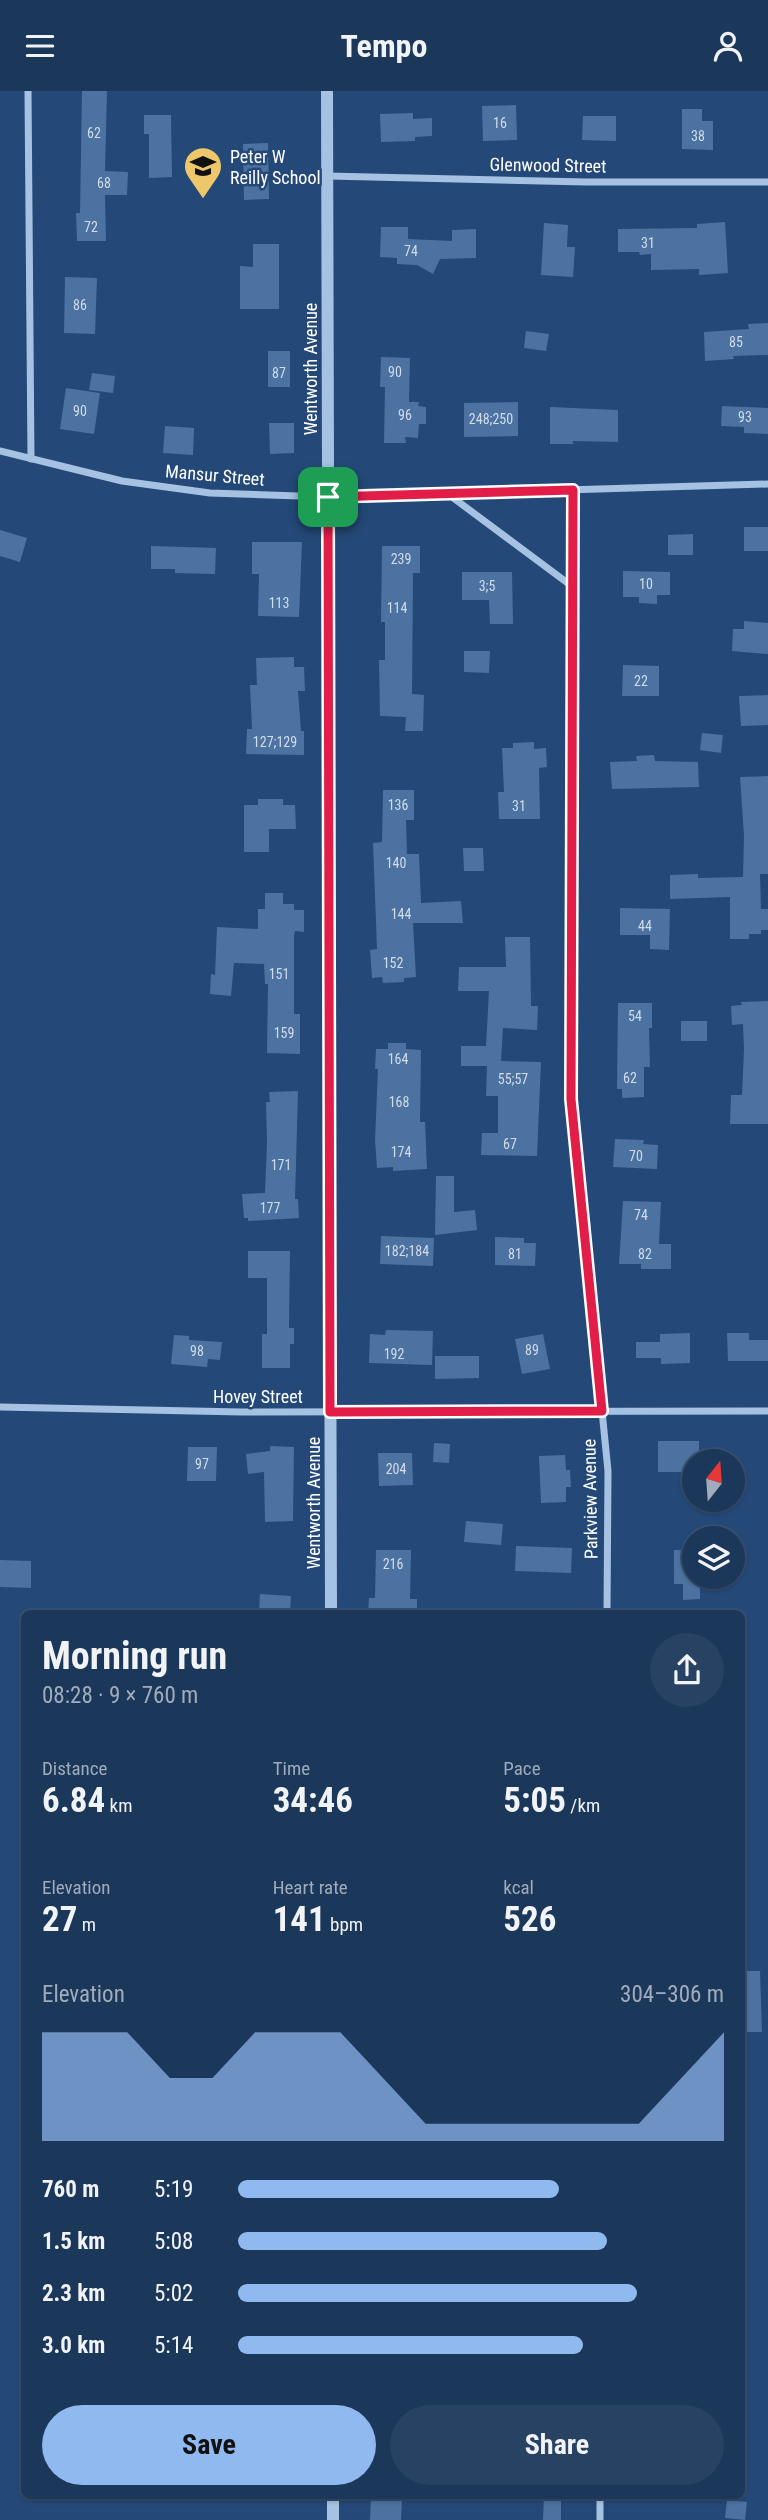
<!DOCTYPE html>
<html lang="en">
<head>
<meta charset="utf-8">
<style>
  :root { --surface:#1b375a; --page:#284263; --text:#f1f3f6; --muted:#a0acbb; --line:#395170; --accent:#90b9f0 }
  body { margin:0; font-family:"Roboto Condensed",sans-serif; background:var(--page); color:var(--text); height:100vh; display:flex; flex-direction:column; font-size:26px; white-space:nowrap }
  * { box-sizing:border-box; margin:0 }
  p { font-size:23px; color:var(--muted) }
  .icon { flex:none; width:38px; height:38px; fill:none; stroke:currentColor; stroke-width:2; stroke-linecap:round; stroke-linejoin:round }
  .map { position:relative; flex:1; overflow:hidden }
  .sheet { position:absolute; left:21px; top:1519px; width:724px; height:889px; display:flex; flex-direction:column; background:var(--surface); border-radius:10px; box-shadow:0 2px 5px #0004,0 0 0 2px var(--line) }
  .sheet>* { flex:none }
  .needle { width:46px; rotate:17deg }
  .fabs { position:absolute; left:682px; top:1358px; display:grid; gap:14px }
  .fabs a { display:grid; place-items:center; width:63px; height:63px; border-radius:50%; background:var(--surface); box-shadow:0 2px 5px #0004,0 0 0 2px var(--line); font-size:35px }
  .pin { position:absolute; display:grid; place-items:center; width:60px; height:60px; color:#fff; margin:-30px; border-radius:14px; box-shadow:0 4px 10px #0006 }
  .round { display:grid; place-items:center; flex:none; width:74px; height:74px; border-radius:37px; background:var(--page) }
  .head { display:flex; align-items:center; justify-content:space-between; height:119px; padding:0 21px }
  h1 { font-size:38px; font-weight:700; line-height:52px }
  .metrics { display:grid; grid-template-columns:repeat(3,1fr); gap:10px; height:119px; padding:7px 21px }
  .metrics div { display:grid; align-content:center }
  .metrics b { font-size:35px; font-weight:700 }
  .metrics small { font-size:19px; font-weight:400 }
  .metrics p { font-size:19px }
  .chart { height:196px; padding:14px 21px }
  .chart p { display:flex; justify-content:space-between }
  .chart svg { width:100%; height:126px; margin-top:7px; fill:var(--accent); opacity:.7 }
  .cta { display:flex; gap:14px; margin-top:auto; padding:14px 21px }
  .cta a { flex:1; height:80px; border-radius:42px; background:var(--accent); color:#111; font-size:28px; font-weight:700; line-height:80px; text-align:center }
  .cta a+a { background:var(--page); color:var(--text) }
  ul { padding:0 21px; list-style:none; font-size:23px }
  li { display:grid; grid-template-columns:112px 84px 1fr; align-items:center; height:52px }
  li i { height:18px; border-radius:9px; background:var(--accent) }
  header { display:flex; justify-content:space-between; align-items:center; height:91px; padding:0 21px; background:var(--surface); font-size:32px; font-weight:700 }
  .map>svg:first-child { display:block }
  .building { fill:#4c72a1 }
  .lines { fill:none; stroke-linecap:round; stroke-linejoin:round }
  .minor { stroke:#a6c2e3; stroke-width:7 }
  .tertiary { stroke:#a6c2e3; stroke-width:12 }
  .route-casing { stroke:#fff; stroke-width:14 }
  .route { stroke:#e11d48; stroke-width:9 }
  .labels { text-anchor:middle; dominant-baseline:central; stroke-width:5; stroke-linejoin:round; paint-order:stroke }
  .number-label { font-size:14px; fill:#d2dce8 }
  .poi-label { font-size:18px; fill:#fff; stroke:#244978; text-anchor:start }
  .street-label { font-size:18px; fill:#fff; stroke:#244978 }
</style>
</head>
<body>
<header><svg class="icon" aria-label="menu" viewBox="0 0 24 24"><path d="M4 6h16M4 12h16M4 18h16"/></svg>Tempo<svg class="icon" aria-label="person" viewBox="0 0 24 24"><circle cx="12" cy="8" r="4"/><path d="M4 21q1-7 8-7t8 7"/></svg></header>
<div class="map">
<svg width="768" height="2429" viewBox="0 0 768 2429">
  <rect width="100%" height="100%" fill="#244978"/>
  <g class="building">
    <path d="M82,0H107L105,80L128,81L127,104H105L106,150H77L76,122H80Z"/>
    <path d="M516,14L517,49L483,50L482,15Z"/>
    <path d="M682,18H702V30H713V59L682,58Z"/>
    <path d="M413,22V28L432,27V45L415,46V50L381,51L380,23Z"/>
    <path d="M144,24H171L172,86L149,87V43H144Z"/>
    <path d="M583,25H616V50L582,49Z"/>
    <path d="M268,52L269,108L244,109L243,53Z"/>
    <path d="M725,131L728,182L699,184V178L651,179V163L640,164L639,161H618V138L697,137V133Z"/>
    <path d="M544,132L568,134L567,156H575L573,186L541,184Z"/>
    <path d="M381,136H408V148L452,150V139L476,138V167L440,168L433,183L417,174L397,173V167L380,166Z"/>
    <path d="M253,153H279V218H240V175L253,176Z"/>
    <path d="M65,186L97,187L95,243L64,242Z"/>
    <path d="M768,232V264L733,265L734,268L705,270L704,241L749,238L748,233Z"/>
    <path d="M526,240L549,243L546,260L524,257Z"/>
    <rect x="268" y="260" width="22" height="36"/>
    <path d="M381,266L410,267L409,311H419L418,315L426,316V333H419L418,347L405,346L406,352H384L385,296H380Z"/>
    <path d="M92,282L115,285L113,302L89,299Z"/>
    <path d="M66,297L100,302L94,343L60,338Z"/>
    <path d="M518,311V345L464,346V312Z"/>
    <path d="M722,315L768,317V343L744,342V336L721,335Z"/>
    <path d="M550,316L618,319V351L573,350V353H550Z"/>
    <path d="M269,332H294V362L270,363Z"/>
    <path d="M165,335L194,337L193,364L163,362Z"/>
    <rect x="744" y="436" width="24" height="24"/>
    <path d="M0,439L27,447L20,471L0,465Z"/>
    <path d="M693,443V464H668V444Z"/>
    <path d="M252,451H302L299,526L258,525L259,483H252Z"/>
    <path d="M151,455L216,457L215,483L175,482V478H151Z"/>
    <path d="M382,455H420V482H413L412,603L424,604L423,640H405L406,626L380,625L379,569H385V531H381Z"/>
    <path d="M623,480L670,481V504H657V513L639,512V506H623Z"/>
    <path d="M462,481H512L513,533H490L489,509H462Z"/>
    <path d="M744,530L768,532V563L732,560L733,538H744Z"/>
    <path d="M464,560H490L489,582L464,581Z"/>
    <path d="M294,566V576H304L305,600H298L301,640H304V664L246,663L247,638H252L250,594H257L256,567Z"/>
    <path d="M623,574L659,575V605H622Z"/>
    <path d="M768,604V634L741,635L739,605Z"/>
    <path d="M702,642L723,644L721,662L700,659Z"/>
    <path d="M534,651V658L546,657L547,676L539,677L540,728H499L498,701H504L502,657H513V652Z"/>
    <path d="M654,664L655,670L698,671L699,696L612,698L610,671L637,670L636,665Z"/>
    <path d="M768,685V783H760L761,818H768V839H761V843H749V848H730V806L670,808V784L698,783V787L743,786L744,745L740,686Z"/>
    <path d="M383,699H414V729H406L407,763H419L421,812L461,810L463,832H413L416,886L404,887V891L383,892L382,886L372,887L370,859L377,858L373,752L382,751Z"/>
    <path d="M258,708H283V714H295L296,738H269V761H244V714H258Z"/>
    <path d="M463,757H483L484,780H464Z"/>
    <path d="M265,802H283V813H294V819H304V841L295,840L294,844V923H300V963L267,962L268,893H265L264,873L234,872L231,905L210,903L211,883L215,884L217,836L258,838V818H265Z"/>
    <path d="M620,817L670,818L669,859L650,858V844H620Z"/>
    <path d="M505,846H530L531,915H538L537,939L503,937L501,970L541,971L537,1065L481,1064L482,1042H498V1005H486L487,975H461V955H486L489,900H458L459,876H506Z"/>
    <path d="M768,910V1033H730L731,1004H742L744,959L743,933L732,934L731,915L742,914L741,911Z"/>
    <path d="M618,912H652V937H649L650,976H644V1006L622,1007V998H617Z"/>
    <rect x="681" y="930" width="26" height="20"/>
    <path d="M388,952H406V958L421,959L420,1031H425L427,1078L393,1080V1076L377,1077L375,1049L378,978H375L376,958H388Z"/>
    <path d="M298,1000L295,1108H298L299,1127L248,1130V1127H244L242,1103L265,1102L267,1051L266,1011H270L269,1001Z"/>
    <path d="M615,1048L644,1049L643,1053L658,1054L657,1078L613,1076Z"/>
    <path d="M436,1085H454V1121L475,1119L477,1139L435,1144Z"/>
    <path d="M623,1110L661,1111L659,1153H671V1178H641V1173H619Z"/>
    <path d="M381,1145L434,1147L433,1175L380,1173Z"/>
    <path d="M495,1146L524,1147V1152H536L535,1175L495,1174Z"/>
    <path d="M248,1160H290L289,1237H294V1253H290V1277H262V1243H267V1187H248Z"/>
    <path d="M386,1239L433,1240L432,1274L369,1272L370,1243L385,1244Z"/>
    <path d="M690,1242V1272L661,1273V1267H636V1251H660V1243Z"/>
    <path d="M727,1242H749V1249H768V1270H728Z"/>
    <path d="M543,1243L550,1278L522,1283L515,1248Z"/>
    <path d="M174,1244L189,1245V1249L222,1251L220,1269L208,1268L207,1276L171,1273Z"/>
    <path d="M435,1265H479V1287L435,1288Z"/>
    <path d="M658,1350H699V1370H690V1381H658Z"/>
    <path d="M434,1352L450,1353L449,1372L433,1371Z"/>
    <path d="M270,1355L294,1356L293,1430L265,1431L264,1381L248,1383L246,1363L270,1360Z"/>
    <path d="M188,1356H217L216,1390H187Z"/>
    <path d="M378,1362H412L413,1394L379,1395Z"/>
    <path d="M565,1364L566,1379H570L571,1396H566V1411L541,1412L539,1365Z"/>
    <path d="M466,1430L503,1433L501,1454L464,1451Z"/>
    <path d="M516,1455L572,1457L571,1482L515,1480Z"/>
    <path d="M376,1459H411L410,1508H417V1522H368L369,1507H375Z"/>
    <path d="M674,1459H695V1486H700V1508L683,1509V1493H674Z"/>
    <path d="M0,1469L31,1470V1497L0,1496Z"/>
    <path d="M260,1503L291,1505L290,1522H259Z"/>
    <path d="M742,1880H760L762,1941H742Z"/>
    <path d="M544,2404H561V2429H543Z"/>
    <path d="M371,2406L402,2408L401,2429H370Z"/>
    <path d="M727,2409L747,2411L745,2429L725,2427Z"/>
  </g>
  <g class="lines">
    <g class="minor">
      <path d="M28,0L31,368"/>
      <path d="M328,85L586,91H768"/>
      <path d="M0,360L122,390L210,402L328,406L768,393"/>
      <path d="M573,399L571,1008L608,1380L607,1522"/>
      <path d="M448,403L573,496"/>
      <path d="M0,1316L241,1321L768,1320"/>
      <path d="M600,2404V2429"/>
    </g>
    <g class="tertiary">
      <path d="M327,0L331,1522"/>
      <path d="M333,2404V2429"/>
    </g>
  </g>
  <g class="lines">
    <defs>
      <path id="route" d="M573,399L571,1008L602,1320L330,1321L328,406Z"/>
    </defs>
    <use href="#route" class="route-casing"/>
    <use href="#route" class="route"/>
  </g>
  <defs>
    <symbol id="school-pin" viewBox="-11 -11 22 30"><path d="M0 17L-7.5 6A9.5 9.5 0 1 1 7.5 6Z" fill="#edc76a" stroke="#244978"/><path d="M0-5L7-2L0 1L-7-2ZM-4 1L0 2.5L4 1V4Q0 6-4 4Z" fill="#111"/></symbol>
  </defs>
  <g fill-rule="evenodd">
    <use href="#school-pin" x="181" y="53" width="44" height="60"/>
  </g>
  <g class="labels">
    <g class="number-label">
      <text x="500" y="32">16</text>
      <text x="94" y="42">62</text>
      <text x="698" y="45">38</text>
      <text x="104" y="92">68</text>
      <text x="91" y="136">72</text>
      <text x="648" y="152">31</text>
      <text x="411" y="160">74</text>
      <text x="80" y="214">86</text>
      <text x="736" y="251">85</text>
      <text x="395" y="281">90</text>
      <text x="279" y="282">87</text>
      <text x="80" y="320">90</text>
      <text x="405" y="324">96</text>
      <text x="745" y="326">93</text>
      <text x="491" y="328">248;250</text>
      <text x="401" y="468">239</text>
      <text x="646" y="493">10</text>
      <text x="487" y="495">3;5</text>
      <text x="279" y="512">113</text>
      <text x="397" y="517">114</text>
      <text x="641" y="590">22</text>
      <text x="275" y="651">127;129</text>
      <text x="398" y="714">136</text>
      <text x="519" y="715">31</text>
      <text x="396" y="772">140</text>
      <text x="401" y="823">144</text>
      <text x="645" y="835">44</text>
      <text x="393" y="872">152</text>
      <text x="279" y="883">151</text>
      <text x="635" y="925">54</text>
      <text x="284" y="942">159</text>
      <text x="398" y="968">164</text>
      <text x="630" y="987">62</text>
      <text x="513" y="988">55;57</text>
      <text x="399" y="1011">168</text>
      <text x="510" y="1053">67</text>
      <text x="401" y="1061">174</text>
      <text x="636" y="1065">70</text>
      <text x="281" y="1074">171</text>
      <text x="270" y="1117">177</text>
      <text x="641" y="1124">74</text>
      <text x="407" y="1160">182;184</text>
      <text x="515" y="1163">81</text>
      <text x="645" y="1163">82</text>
      <text x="532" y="1259">89</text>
      <text x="197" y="1260">98</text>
      <text x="394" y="1263">192</text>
      <text x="202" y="1373">97</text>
      <text x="396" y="1378">204</text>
      <text x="393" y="1473">216</text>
    </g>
    <g class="poi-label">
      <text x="230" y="65">Peter W<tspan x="230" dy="21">Reilly School</tspan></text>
    </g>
    <g class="street-label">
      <text transform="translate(548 74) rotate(1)">Glenwood Street</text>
      <text transform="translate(310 278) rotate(-90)">Wentworth Avenue</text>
      <text transform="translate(215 384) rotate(5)">Mansur Street</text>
      <text x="258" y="1305">Hovey Street</text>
      <text transform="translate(590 1408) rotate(-91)">Parkview Avenue</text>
      <text transform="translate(313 1412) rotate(-90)">Wentworth Avenue</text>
    </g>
  </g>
</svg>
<div class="fabs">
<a><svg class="needle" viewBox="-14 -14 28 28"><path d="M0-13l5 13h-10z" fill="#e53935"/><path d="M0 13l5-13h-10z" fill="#a0acbb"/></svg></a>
<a><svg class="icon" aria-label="layers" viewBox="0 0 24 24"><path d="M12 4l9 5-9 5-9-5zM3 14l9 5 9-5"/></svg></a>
</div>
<div class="pin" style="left:328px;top:406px;background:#1e9e55"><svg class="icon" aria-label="arrive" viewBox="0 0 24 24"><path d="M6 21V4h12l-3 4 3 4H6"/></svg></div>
<section class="sheet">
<div class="head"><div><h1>Morning run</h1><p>08:28 · 9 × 760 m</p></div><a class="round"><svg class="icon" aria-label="share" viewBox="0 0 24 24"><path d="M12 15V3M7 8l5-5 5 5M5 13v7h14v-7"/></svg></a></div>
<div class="metrics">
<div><p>Distance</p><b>6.84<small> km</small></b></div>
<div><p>Time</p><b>34:46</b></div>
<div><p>Pace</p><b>5:05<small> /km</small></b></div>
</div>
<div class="metrics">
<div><p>Elevation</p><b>27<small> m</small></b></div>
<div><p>Heart rate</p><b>141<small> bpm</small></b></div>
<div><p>kcal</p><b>526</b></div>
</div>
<div class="chart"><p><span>Elevation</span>304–306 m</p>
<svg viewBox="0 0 160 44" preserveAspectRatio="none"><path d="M0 44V6L10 6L20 6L30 22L40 22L50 6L60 6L70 6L80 22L90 38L100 38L110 38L120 38L130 38L140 38L150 22L160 6V44z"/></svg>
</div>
<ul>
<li><b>760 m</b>5:19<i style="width:66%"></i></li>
<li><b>1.5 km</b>5:08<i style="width:76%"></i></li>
<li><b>2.3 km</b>5:02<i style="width:82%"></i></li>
<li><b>3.0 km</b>5:14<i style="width:71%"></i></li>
</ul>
<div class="cta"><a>Save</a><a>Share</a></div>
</section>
</div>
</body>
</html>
